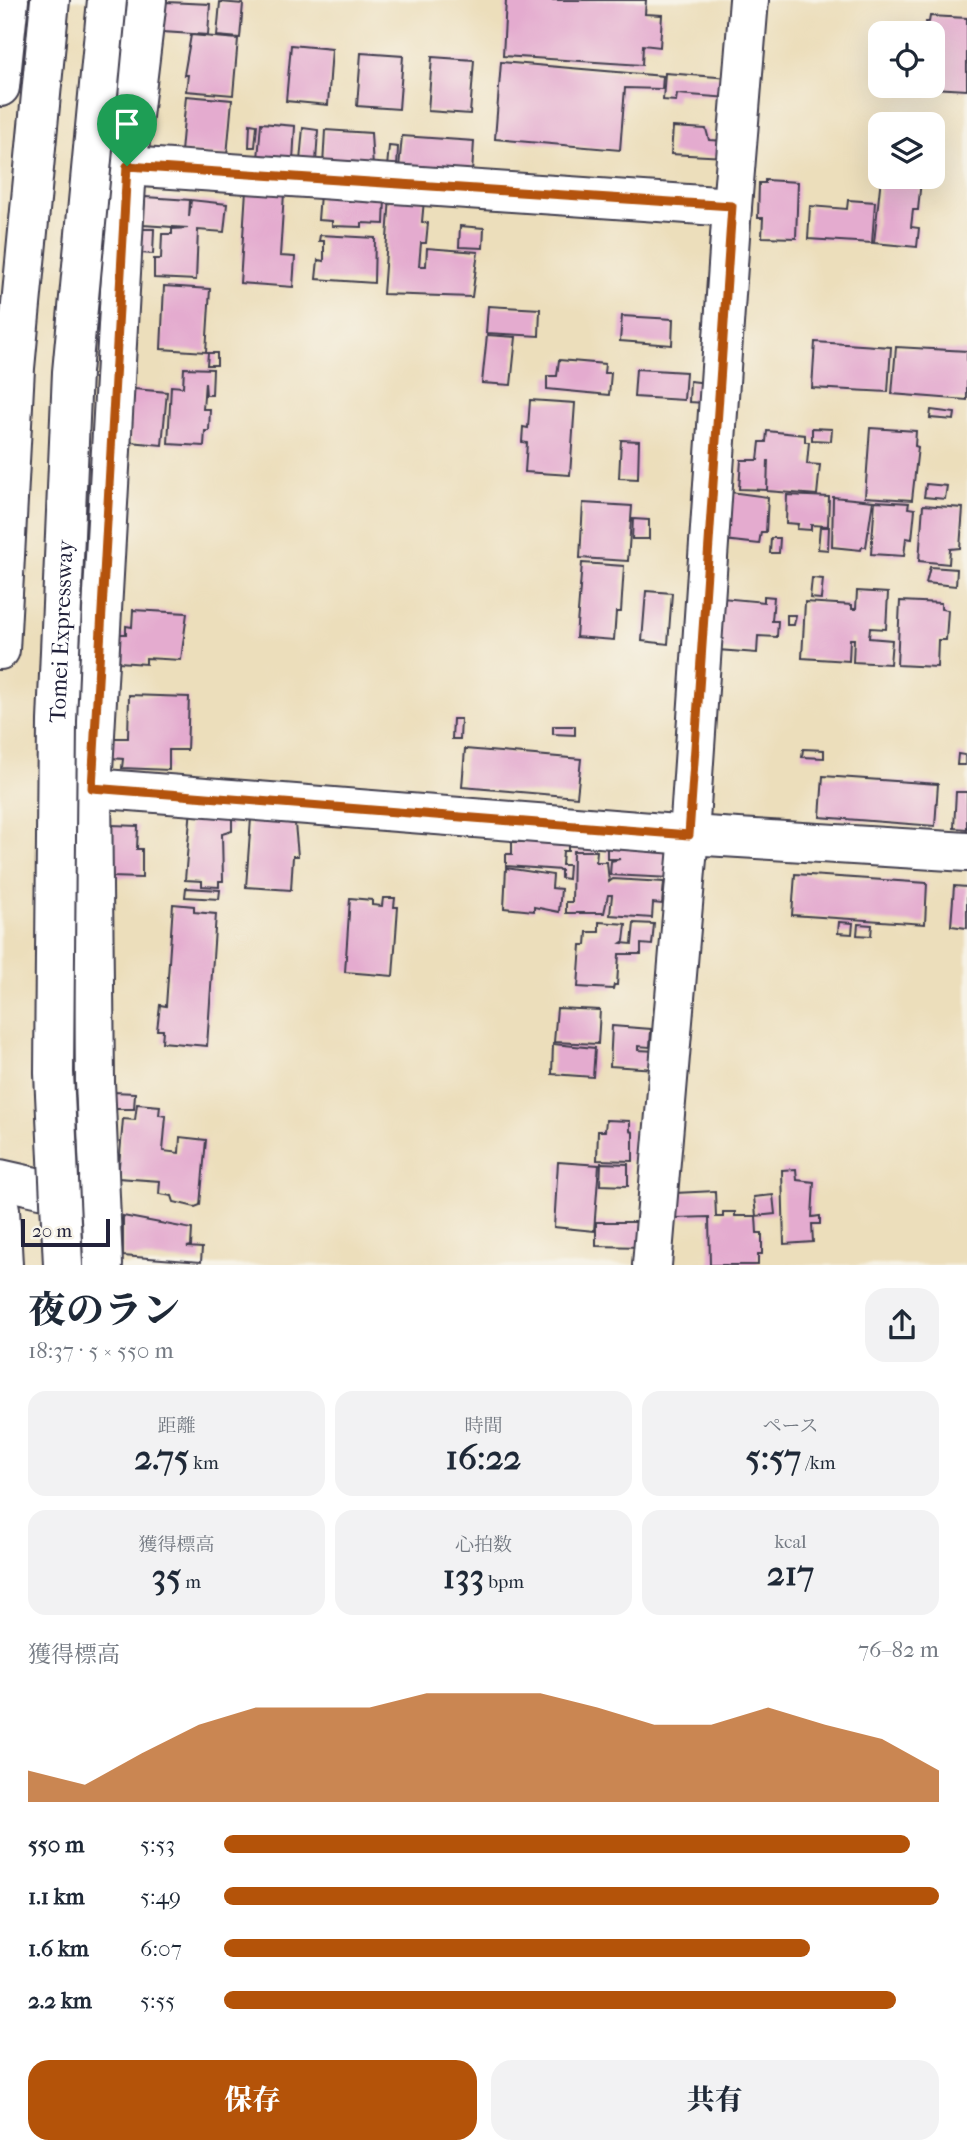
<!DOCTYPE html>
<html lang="ja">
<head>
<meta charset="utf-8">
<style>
  :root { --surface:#fff; --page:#f2f2f3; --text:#1f2937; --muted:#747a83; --accent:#b45309 }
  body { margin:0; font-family:"IM FELL French Canon","Noto Serif JP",serif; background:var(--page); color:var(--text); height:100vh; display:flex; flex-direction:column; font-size:26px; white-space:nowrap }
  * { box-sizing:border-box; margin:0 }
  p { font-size:23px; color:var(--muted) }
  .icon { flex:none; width:38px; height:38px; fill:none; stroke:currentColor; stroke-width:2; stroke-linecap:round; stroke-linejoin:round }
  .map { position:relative; height:1265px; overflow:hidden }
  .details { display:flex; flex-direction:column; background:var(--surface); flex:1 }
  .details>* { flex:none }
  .controls { position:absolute; left:868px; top:21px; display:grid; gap:14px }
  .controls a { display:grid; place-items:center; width:77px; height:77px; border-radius:14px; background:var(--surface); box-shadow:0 7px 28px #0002; font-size:35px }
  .scale { position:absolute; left:21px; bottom:18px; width:89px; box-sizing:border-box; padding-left:7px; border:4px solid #22223b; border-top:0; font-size:19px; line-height:24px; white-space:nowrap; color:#22223b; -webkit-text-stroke:5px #f7f3e8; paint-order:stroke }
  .pin { position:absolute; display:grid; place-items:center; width:60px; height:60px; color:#fff; margin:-72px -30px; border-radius:50% 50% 50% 0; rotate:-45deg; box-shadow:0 0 7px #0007 }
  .pin .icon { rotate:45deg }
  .round { display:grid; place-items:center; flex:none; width:74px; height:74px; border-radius:21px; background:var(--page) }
  .head { display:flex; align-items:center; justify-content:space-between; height:119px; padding:0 28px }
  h1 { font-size:38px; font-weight:800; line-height:52px }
  .stats { display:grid; grid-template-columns:repeat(3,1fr); gap:10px; height:119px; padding:7px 28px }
  .stats div { display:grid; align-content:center; border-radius:18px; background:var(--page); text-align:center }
  .stats b { font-size:35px; font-weight:800 }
  .stats small { font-size:19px; font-weight:400 }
  .stats p { font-size:19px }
  .chart { height:196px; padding:14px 28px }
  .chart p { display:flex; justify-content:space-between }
  .chart svg { width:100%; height:126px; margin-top:7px; fill:var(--accent); opacity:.7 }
  .cta { display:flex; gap:14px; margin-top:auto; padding:14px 28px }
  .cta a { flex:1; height:80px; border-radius:21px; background:var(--accent); color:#fff; font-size:28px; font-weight:800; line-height:80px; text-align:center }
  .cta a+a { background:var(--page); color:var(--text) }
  ul { padding:0 28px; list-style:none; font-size:23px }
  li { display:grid; grid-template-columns:112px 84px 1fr; align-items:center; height:52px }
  li i { height:18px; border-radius:9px; background:var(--accent) }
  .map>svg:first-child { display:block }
  .building { fill:#e4abcf }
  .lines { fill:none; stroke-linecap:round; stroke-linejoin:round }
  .minor-casing { stroke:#403e4e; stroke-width:42 }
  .highway-casing { stroke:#403e4e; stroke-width:42 }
  .minor { stroke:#fff; stroke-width:38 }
  .highway { stroke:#fff; stroke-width:38 }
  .highway-bridge-casing { stroke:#403e4e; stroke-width:42; stroke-linecap:butt }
  .highway-bridge { stroke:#fff; stroke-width:38 }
  .route-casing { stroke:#fff; stroke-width:14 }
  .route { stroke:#b45309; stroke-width:9 }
  .labels { text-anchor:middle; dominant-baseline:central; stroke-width:5; stroke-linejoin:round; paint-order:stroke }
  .street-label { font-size:23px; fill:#22223b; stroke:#f7f3e8 }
</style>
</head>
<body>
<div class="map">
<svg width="967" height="1265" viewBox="0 0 967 1265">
  <rect width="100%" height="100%" fill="#f7f3e8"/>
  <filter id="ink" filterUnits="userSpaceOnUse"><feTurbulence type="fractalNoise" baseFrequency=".0143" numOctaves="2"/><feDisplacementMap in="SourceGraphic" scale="14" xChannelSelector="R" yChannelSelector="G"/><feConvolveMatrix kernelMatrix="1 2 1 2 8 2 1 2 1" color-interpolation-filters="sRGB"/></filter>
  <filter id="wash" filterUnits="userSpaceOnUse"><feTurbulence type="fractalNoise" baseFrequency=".00686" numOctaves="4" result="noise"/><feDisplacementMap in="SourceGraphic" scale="28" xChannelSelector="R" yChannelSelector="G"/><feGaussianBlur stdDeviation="1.57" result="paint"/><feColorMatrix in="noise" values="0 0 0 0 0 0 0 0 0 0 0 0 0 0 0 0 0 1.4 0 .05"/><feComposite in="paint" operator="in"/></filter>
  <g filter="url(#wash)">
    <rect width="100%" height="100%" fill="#ecdebb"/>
    <g id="blocks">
      <g class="building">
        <path d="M506,0H646L645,14L662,15L660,47L643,45L642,65L503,56Z"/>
        <path d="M166,2L210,4L208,35L163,32Z"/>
        <path d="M220,2L243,4L240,38L217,36Z"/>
        <path d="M930,16L967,18V90L933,88V33H925L926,22H929Z"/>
        <path d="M191,35L238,39L233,95L186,91L188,75H184Z"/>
        <path d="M291,45L332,49L328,105L286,101Z"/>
        <path d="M361,53L403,56L399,109L357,106Z"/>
        <path d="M432,57L474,60L470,114L428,111Z"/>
        <path d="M501,62L663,76L662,89L625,88L620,150L495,139Z"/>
        <path d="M665,73L730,78L729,98L677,94L676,101L663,100Z"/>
        <path d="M186,96L232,100L227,156L181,152Z"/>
        <path d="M261,123L295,126L293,161L258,159Z"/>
        <path d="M250,124L257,125L255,147H249Z"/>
        <path d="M673,127L706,129L709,140L726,141L725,157L671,154Z"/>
        <path d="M303,128L318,130L316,162L300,161Z"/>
        <path d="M325,130L371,133L373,168L323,166Z"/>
        <path d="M402,136L474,141L472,174L399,168Z"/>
        <path d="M389,146L398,147L397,168L387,167Z"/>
        <path d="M881,177L921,180L918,210H913L911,227L919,228L917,247L874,243Z"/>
        <path d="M765,180L798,182L796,238L762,237L763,218H758L759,183H765Z"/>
        <path d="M246,190L284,193L280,256L295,257L293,287L240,283Z"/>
        <path d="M320,194L385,198L384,224L362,223V227L332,226V221L318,220Z"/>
        <path d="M145,197L190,200L189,217L191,200L227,204L224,232L198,230L196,280L154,278V259H161L162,234H172V229L188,228L143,225Z"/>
        <path d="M390,197L424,200L422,222L428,223L426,243H421L419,266H426L427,248L478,252L472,297L383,294Z"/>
        <path d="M848,200L875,202L872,243L808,239L810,206L847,209Z"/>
        <path d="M460,226L484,228L483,248L459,247Z"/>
        <path d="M141,229H154L153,254L140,253Z"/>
        <path d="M320,235L375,238L374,283L316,279L318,260L324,261V241H319Z"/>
        <path d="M164,286L210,289L206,352L161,349Z"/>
        <path d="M488,306L540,309L539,336L486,333Z"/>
        <path d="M622,316L673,319L672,345L620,341Z"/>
        <path d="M487,335L516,337L511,385L482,383Z"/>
        <path d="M815,342L891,347L888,392L812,388Z"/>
        <path d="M896,347L967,351V400L892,394Z"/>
        <path d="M208,353H217V365H207Z"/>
        <path d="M559,360L605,364L604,373H611L609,395L547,389V376H557Z"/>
        <path d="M184,368L213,369L212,395H206L205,382L203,409H210L209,431H205L204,446L168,444L171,386L183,387Z"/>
        <path d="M636,369L686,372L684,400L634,397Z"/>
        <path d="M690,381L707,383L706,403L689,402Z"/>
        <path d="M134,389L167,392L162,445L130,442L129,393H134Z"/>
        <path d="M530,400L575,403L570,475L525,472L527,443L522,442L523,427L528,428Z"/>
        <path d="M931,410L955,413L954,420L930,418Z"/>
        <path d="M812,428L832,429L831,441L812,440Z"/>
        <path d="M870,428L916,431L915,446L918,447L912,500L865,497Z"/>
        <path d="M767,431L805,435V442H809L807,464L820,465L817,495L767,491L768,460L767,490L739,489L741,460H758L760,442H766Z"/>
        <path d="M621,440L639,441L638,479L619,478Z"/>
        <path d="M926,484L947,486L945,499L924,497Z"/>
        <path d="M730,492L768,497L766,532H761L759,544L724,540Z"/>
        <path d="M787,495L829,497L828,526L811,525V530L797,529L798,524L786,523Z"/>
        <path d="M833,497L873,501L866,547H862L861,550L832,547Z"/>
        <path d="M875,501L909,503L908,508L915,509L912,539L906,538L904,556L871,554Z"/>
        <path d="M583,503L632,506L628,561L580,558Z"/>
        <path d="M923,505L963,508L960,548L950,549L949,564L919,561Z"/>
        <path d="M633,519L649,520V539H632Z"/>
        <path d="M820,527H829L828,550L818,549Z"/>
        <path d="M771,538H780L779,553H770Z"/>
        <path d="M582,563L624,566L621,612H616L614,640L576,637Z"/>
        <path d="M930,567L957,569L956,586L926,583Z"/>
        <path d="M812,578L823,579L821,599L810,598Z"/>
        <path d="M646,591L672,593L668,644L642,641Z"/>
        <path d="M857,591L888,593L886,629L870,628L869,638L892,640L890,664L853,662L854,639H850L849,661L802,658L805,602L852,605V609H856Z"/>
        <path d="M764,596L774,597L772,621H778L777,637L758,636L757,653L718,650L722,598L764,602Z"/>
        <path d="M900,601L941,603V609L948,610L946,640H938L937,667L897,665Z"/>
        <path d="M133,610L187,613L181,660L146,658V664L119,662L120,634H126V626L132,627Z"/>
        <path d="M787,615H796L794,625H787Z"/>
        <path d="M129,695L189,697L187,750H169V770L122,768L123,759L112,758L113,738H128Z"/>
        <path d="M453,719H461L460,739H452Z"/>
        <path d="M553,726H575V735L553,734Z"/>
        <path d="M465,749L581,759L577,797L462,787Z"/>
        <path d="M803,749L824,750V758L802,757Z"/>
        <path d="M958,754L965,755V765H957Z"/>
        <path d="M823,776L938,784L935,826L820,817Z"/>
        <path d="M956,792H967V829L954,828Z"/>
        <path d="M191,807L232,811V831L222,834L223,881H219V887L202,886V881L185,880Z"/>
        <path d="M251,818L295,824L298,856H293L291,890L246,887Z"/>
        <path d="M112,825L138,826L137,849H142V878L111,877Z"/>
        <path d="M524,835L568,836V851H563L562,865H569L568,879L561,878V870L506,866V854H512V842H523Z"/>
        <path d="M607,837L671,842L672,878L610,875L611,861L620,859H607Z"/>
        <path d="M573,851H597L596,862H607L609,882L613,879L664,882L662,904L653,903L652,918L610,915L612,895H608L604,913H566V902H572Z"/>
        <path d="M506,868L553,875L552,888L561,889L559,912L534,907V911L504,908Z"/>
        <path d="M795,874L927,883L925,924L792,915Z"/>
        <path d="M954,886L967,887V928L951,926Z"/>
        <path d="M186,888L220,890L219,899L185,897Z"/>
        <path d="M350,898L372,900V905L382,906L383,898H395L394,907H398L393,976L345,972Z"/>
        <path d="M173,904L194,906V912L216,914L207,1046L162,1042L163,1030H157L160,1005L166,1006Z"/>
        <path d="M599,922L626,924L624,941L621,943L632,944L634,923L654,924L652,945L641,944V954H619L617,985H614L613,989L578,987L581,945H586L587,932H599Z"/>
        <path d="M839,922L853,923L852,934L838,933Z"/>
        <path d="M858,924L872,925L871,936L857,935Z"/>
        <path d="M557,1008L600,1010L598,1044L554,1042Z"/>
        <path d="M612,1026L651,1029L650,1047L638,1046V1050L657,1051L656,1069L610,1066Z"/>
        <path d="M553,1044L595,1048L593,1077L552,1074Z"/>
        <path d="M113,1092L135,1093L134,1109H112Z"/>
        <path d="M137,1104L160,1106L159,1115L166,1116L163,1151L179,1153L180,1137L206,1140L200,1205L195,1207L174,1202L172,1196L159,1194L160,1181L118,1178L123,1119L135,1120Z"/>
        <path d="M606,1120L630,1121V1131L633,1132V1161L597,1160L598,1131H605Z"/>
        <path d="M558,1162L599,1165L594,1231L554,1227Z"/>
        <path d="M601,1163L628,1164V1186L600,1185Z"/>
        <path d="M796,1169L797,1180L814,1182L812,1217L820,1216V1224H812L813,1242L784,1244L782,1170Z"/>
        <path d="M715,1191L716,1217H723V1212H735V1216H756L757,1233H762V1254H758V1265H710L709,1217L676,1218L675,1193Z"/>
        <path d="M773,1195L775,1214L756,1216L754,1197Z"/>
        <path d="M123,1216L192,1229L191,1246L187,1247L202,1248L201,1262L123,1256Z"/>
        <path d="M596,1222H645L643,1247L596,1246Z"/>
      </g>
    </g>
  </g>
  <g filter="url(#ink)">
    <use href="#blocks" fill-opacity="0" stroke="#403e4e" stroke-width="2"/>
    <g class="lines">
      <defs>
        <g id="minor">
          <path d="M0,87L9,0"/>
          <path d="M127,166L732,207"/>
          <path d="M92,788L689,835L967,852"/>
          <path d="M0,1179L89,1199"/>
          <path d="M103,1265L95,1082L92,788L127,166L147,0"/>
          <path d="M652,1265L689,835L732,207L749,0"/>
        </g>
        <g id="highway">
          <path d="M0,650L15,368L50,0"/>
          <path d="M0,1209L3,1265"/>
        </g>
      </defs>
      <use href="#minor" class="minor-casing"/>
      <use href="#highway" class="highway-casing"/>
      <use href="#minor" class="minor"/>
      <use href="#highway" class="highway"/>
      <defs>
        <g id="highway-bridge">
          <path id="s1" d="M63,1265L54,1073L57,721L72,372L107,0"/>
        </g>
      </defs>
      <use href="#highway-bridge" class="highway-bridge-casing"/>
      <use href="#highway-bridge" class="highway-bridge"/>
    </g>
  </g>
  <g class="lines" filter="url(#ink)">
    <defs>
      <path id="route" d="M127,166L732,206L689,835L92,788Z"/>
    </defs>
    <use href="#route" class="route-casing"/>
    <use href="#route" class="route"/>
  </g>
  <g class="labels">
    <g class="street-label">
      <text stroke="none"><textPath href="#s1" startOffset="634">Tomei Expressway</textPath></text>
    </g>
  </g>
</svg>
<div class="controls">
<a><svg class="icon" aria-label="locate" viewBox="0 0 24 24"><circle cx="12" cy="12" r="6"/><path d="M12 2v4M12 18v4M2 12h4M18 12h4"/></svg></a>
<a><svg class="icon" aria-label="layers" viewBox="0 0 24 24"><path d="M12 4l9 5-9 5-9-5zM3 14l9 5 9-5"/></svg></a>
</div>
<div class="scale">20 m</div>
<div class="pin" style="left:127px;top:166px;background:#1e9e55"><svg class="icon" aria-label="arrive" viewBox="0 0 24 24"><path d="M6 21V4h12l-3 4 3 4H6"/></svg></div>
</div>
<section class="details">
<div class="head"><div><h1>夜のラン</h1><p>18:37 · 5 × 550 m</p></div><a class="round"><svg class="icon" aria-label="share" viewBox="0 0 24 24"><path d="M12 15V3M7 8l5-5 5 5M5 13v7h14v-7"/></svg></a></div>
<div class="stats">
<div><p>距離</p><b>2.75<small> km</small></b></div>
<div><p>時間</p><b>16:22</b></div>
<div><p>ペース</p><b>5:57<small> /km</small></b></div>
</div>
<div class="stats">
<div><p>獲得標高</p><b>35<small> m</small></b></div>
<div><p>心拍数</p><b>133<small> bpm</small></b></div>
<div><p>kcal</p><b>217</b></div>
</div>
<div class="chart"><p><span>獲得標高</span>76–82 m</p>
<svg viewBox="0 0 160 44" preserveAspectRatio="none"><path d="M0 44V33L10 38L20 27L30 17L40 11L50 11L60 11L70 6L80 6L90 6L100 11L110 17L120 17L130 11L140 17L150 22L160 33V44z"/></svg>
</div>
<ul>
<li><b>550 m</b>5:53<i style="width:96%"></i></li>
<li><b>1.1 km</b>5:49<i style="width:100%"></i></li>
<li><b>1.6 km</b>6:07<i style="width:82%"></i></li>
<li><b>2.2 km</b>5:55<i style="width:94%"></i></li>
</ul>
<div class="cta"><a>保存</a><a>共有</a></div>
</section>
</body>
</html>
